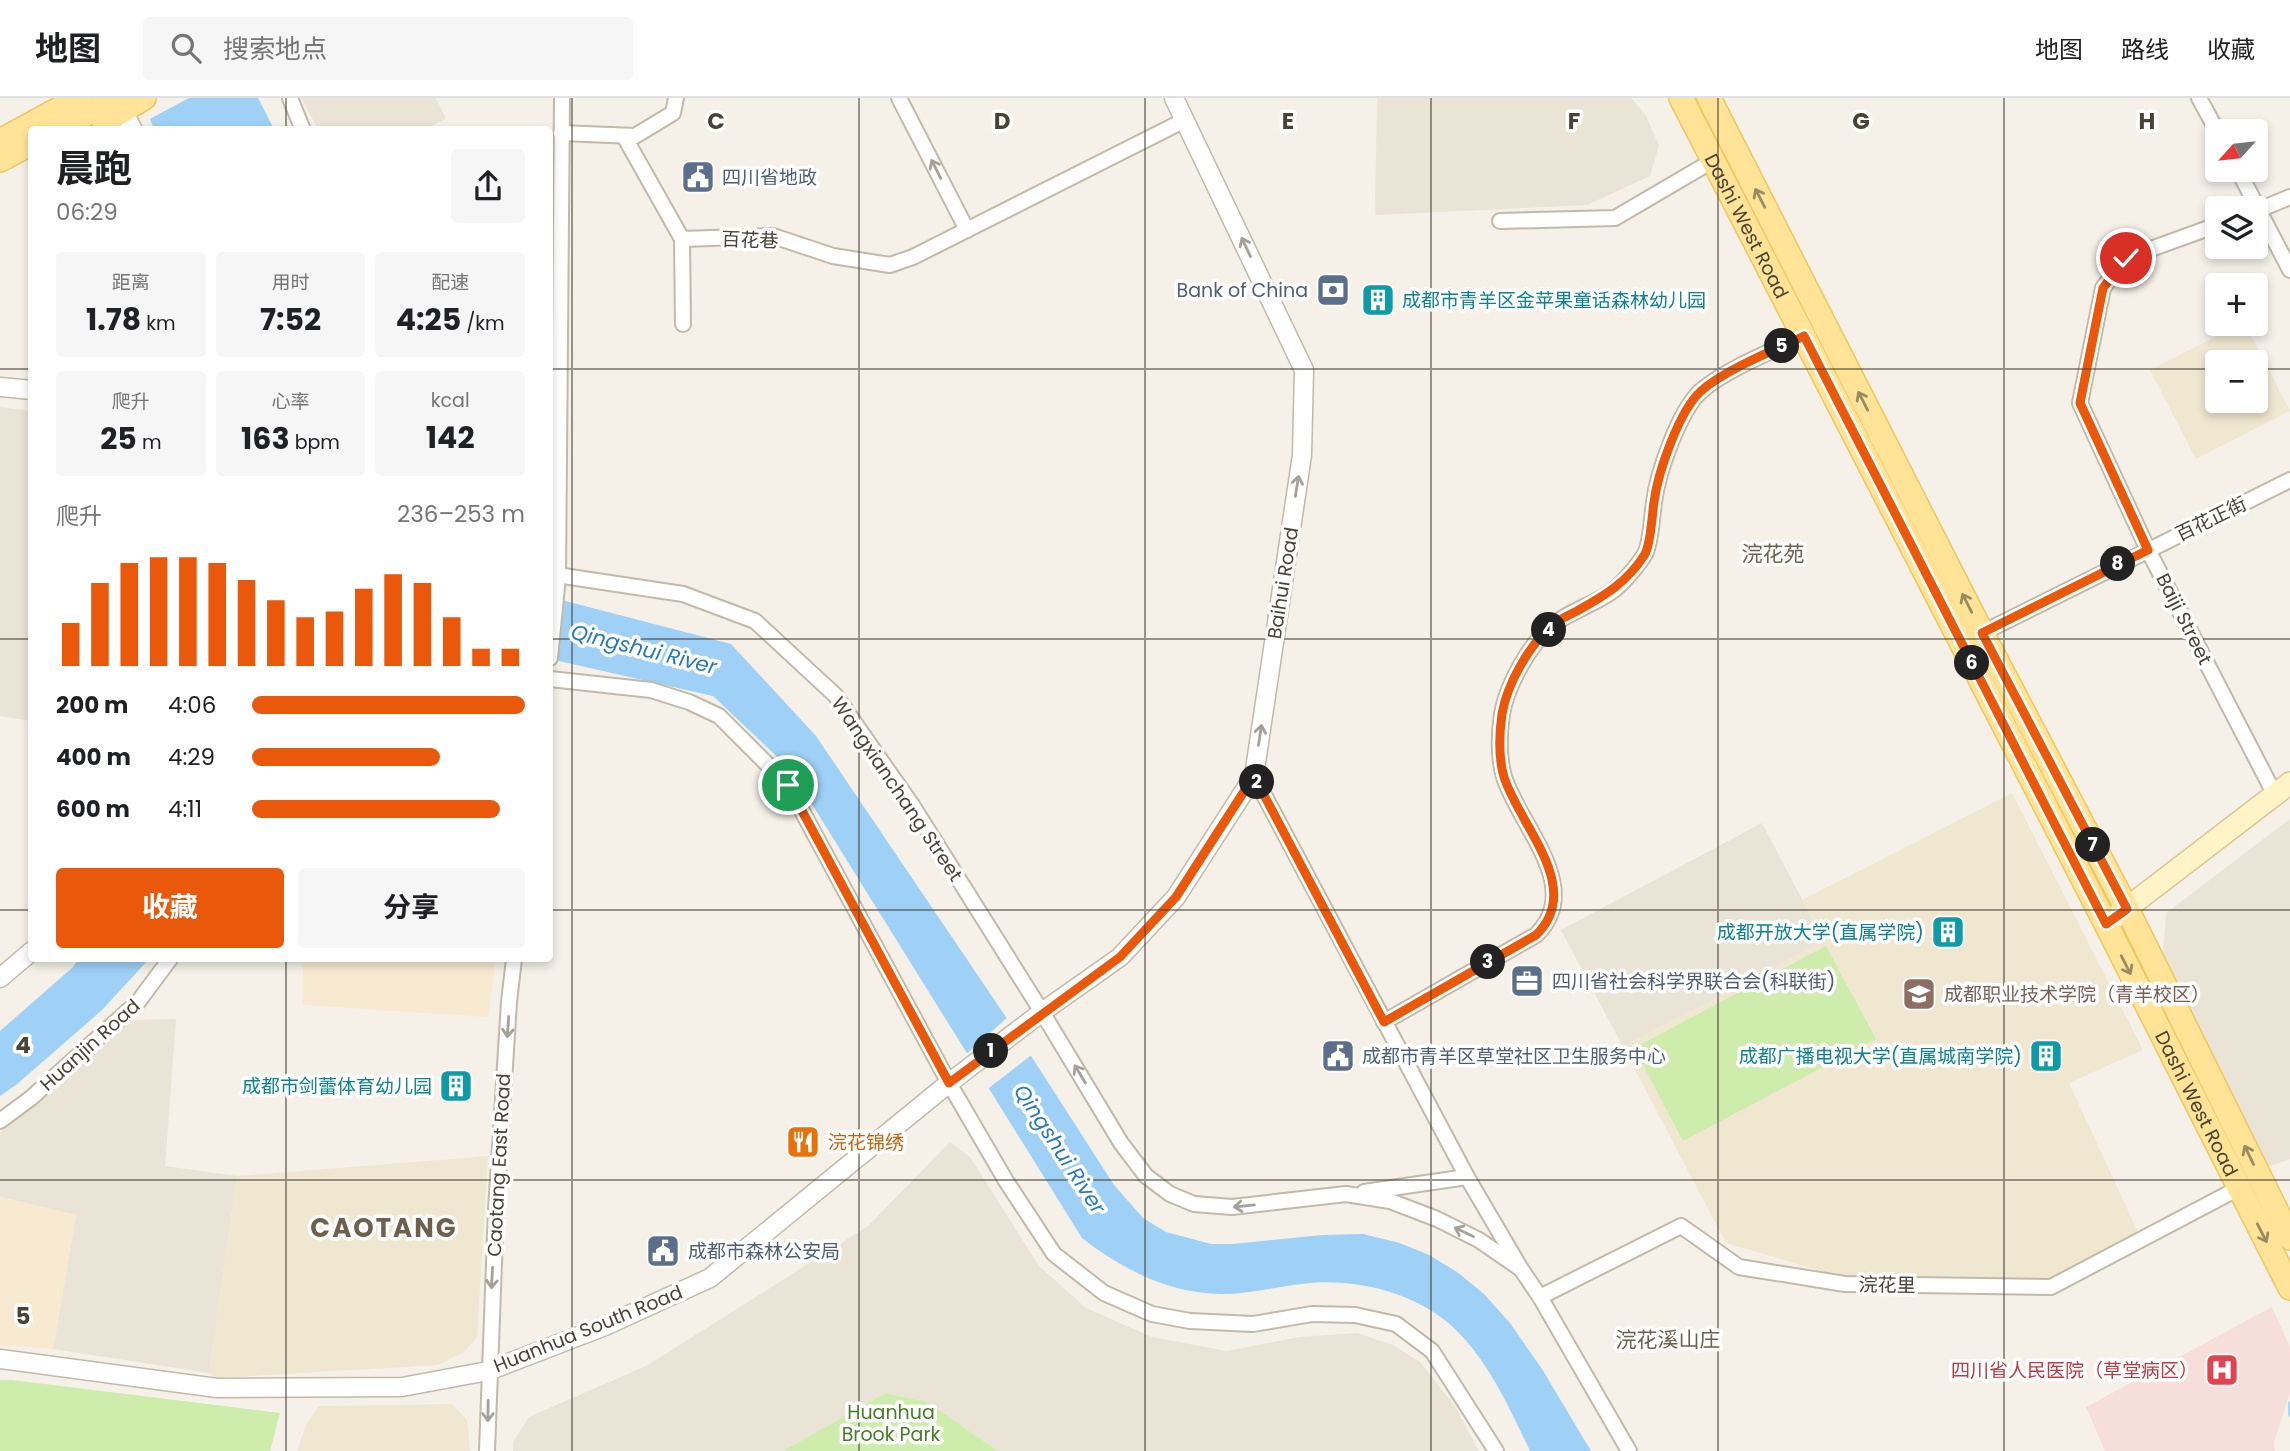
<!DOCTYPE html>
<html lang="zh">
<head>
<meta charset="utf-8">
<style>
  :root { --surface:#fff; --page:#f6f6f6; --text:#202124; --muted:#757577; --line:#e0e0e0; --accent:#ea580c }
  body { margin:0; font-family:Poppins,"Noto Sans SC",sans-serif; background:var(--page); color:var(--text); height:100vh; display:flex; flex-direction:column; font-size:26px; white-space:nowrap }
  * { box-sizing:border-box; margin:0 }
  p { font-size:23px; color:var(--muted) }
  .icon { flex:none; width:38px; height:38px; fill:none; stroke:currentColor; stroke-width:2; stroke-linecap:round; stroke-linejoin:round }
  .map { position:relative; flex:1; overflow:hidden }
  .side { position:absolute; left:28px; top:28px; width:525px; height:836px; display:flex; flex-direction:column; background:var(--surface); border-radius:7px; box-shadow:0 4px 10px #0003 }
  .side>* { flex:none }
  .needle { width:46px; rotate:243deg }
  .fabs { position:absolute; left:2205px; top:21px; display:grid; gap:14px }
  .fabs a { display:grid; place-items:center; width:63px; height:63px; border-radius:7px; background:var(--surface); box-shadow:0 4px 10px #0003; font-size:35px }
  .pin { position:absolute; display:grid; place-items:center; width:60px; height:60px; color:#fff; margin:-30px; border:4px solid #fff; border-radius:50%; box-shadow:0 2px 7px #0007 }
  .km { position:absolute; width:35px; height:35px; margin:-18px; border-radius:50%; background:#222; color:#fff; font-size:19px; line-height:35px; text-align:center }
  .round { display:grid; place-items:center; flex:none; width:74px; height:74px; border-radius:7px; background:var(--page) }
  .head { display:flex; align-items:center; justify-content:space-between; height:119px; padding:0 28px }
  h1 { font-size:38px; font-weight:700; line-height:52px }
  .stats { display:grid; grid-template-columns:repeat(3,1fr); gap:10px; height:119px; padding:7px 28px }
  .stats div { display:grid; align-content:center; border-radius:7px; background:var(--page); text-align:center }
  .stats b { font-size:30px; font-weight:700 }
  .stats small { font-size:19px; font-weight:400 }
  .stats p { font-size:19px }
  .chart { height:196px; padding:14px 28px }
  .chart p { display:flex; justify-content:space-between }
  .chart svg { width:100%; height:126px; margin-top:7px; stroke:var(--accent); stroke-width:6 }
  .primary-button { display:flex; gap:14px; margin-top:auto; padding:14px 28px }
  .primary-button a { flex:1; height:80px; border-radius:7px; background:var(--accent); color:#fff; font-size:28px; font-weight:700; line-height:80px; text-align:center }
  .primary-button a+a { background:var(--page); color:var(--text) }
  ul { padding:0 28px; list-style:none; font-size:23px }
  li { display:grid; grid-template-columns:112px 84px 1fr; align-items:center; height:52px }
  li i { height:18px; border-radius:9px; background:var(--accent) }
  header { display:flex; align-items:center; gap:42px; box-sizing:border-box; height:98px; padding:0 35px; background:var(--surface); border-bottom:2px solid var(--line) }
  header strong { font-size:33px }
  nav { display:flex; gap:38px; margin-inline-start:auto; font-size:24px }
  .search { width:490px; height:63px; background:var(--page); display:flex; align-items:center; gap:18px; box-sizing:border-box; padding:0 24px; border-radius:7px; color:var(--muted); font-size:26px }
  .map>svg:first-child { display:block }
  .residential { fill:#e9e4d5 }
  .commercial { fill:#f8e9d1 }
  .education { fill:#efe7d0; fill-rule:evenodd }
  .medical { fill:#f6dfda }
  .green { fill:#ceedad }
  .water { fill:#9fd0f6 }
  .pier { fill:#f5f1e8 }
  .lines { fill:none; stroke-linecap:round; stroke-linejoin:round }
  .stream { stroke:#9fd0f6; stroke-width:3.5 }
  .minor-casing { stroke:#c1baa9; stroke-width:18 }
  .tertiary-casing { stroke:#c1baa9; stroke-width:21 }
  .secondary-casing { stroke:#d9c894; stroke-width:24 }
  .primary-casing { stroke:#eec65d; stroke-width:26 }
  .minor { stroke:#fff; stroke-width:14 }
  .tertiary { stroke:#fff; stroke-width:18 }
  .secondary { stroke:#fff3c8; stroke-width:21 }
  .primary { stroke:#ffe497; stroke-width:23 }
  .oneway { stroke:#a4a09a }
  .oneway2 { stroke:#9b8b62 }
  .route-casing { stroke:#fff; stroke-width:14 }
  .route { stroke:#ea580c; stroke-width:9 }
  .grid { fill:none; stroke:#494236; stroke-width:2; stroke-opacity:0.55 }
  .labels { text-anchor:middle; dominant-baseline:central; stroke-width:7; stroke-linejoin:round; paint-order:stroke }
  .service-label { font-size:19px; fill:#4e5e75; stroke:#fff; text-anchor:start }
  .street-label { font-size:19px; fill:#494236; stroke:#fff }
  .culture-label { font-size:19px; fill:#0d838f; stroke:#fff; text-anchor:end }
  .education-label { font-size:19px; fill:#785e54; stroke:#fff; text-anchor:start }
  .food-label { font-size:19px; fill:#c56008; stroke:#fff; text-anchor:start }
  .health-label { font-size:19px; fill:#be3a42; stroke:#fff; text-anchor:end }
  .park-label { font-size:19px; fill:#448023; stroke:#fff }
  .neighbourhood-label { font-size:21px; fill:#6d604c; stroke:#fff }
  .water-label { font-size:21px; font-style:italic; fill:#257abf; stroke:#fff }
  .district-label { font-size:26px; font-weight:bold; letter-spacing:2px; fill:#6d604c; stroke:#fff }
  .grid-label { font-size:23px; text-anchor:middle; font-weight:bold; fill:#494236; stroke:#fff; stroke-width:7; stroke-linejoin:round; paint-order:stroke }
</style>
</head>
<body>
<header>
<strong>地图</strong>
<div class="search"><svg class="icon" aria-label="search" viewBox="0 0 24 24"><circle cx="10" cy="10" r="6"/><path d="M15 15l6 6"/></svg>搜索地点</div>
<nav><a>地图</a><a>路线</a><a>收藏</a></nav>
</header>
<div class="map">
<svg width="2290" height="1353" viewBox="0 0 2290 1353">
  <rect width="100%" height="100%" fill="#f5f1e8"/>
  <g class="residential">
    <path d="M301,0H436L446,21L425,31H318Z"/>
    <path d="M1377,0H1631L1645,16L1659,47L1650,78L1587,107L1375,117Z"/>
    <path d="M0,309L31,313V623L0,618Z"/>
    <path d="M2290,721V1061L2268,1069L2162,870L2166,815Z"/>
    <path d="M1762,725L1824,843L1623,949L1561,832Z"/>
    <path d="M176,921L165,1068L237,1078L209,1275L53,1251L76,1117L0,1099V1035L129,922Z"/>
    <path d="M950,1044L970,1059L1039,1168L1086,1210L1152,1239L1227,1253L1299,1239L1357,1235L1393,1247L1420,1264L1455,1308L1479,1353H998L927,1304L887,1295L783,1353H513V1344L529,1319L648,1267L868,1128Z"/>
  </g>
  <g class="commercial">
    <path d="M297,861H496L488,919L303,907V864Z"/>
    <path d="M0,1099L76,1117L53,1251L0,1247Z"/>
  </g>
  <g class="education">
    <path d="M2241,226H2245L2290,313L2196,361L2150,272ZM2217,264H2256V303H2217Z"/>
    <path d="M2012,695L2143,952L2069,985L2138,1134L2048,1182L1839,1178L1726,1145L1623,949L1824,843L1802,802Z"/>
    <path d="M488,1058L477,1239L464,1254L438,1267L217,1280L209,1275L237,1078Z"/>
    <path d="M452,1306L467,1322L470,1353H297L307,1325L319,1308Z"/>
  </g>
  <path class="medical" d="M2272,1209L2290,1249V1295L2274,1344L2275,1353H2105L2086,1309Z"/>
  <g class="green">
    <path d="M1826,848L1876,941L1683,1043L1634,950Z"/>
    <path d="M0,1282H12L280,1315L270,1353H0Z"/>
    <path d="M886,1295L927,1304L998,1353H783Z"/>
  </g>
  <g class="water">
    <path d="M141,0H258L274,31H154Z"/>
    <path d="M550,499L731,546L816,638L1008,922L1114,1087L1143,1120L1166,1134L1211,1146H1233L1323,1137L1363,1136L1400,1145L1429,1157L1457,1174L1484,1196L1510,1225L1542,1271L1591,1353H1530C1510,1311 1489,1264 1455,1231C1416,1194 1354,1179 1301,1186C1275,1189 1248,1196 1222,1196C1170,1196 1122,1171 1082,1140L790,671L713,598L550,561Z"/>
    <path d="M79,861H149L102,912L16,987L0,998V933L72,870Z"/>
  </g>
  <g class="pier">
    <path d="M138,0H189L148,22Z"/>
    <path d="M1009,918L1034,955L985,993L964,958Z"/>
  </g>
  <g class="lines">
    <path class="stream" d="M2290,1305V1317"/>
    <defs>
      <g id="minor">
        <path d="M290,0L303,32"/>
        <path d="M899,0L967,132"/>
        <path d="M2199,0L2217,33"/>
        <path d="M561,35L635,38L673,15L676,0"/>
        <path d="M624,38L682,141L773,138L833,158L890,167L913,159L1185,22"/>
        <path d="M2238,72L2290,172"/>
        <path d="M2256,113L2290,99"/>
        <path d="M1500,123L1615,120L1714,62"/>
        <path d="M2217,127L2126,160L2103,190L2080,305L2148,452L2275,697"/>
        <path d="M682,141L683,226"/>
        <path d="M550,476L683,496L755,523L835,597L912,707L1042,914L1121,1045L1146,1078L1170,1096L1194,1106L1232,1109L1346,1096L1390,1103L1437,1121L1479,1142L1521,1171"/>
        <path d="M1982,535L2290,382"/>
        <path d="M550,560L558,478L562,0"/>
        <path d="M550,581L651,592L689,604L719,618L788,687L949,985L1006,1083L1054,1156L1104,1195L1152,1216L1190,1223L1253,1226L1312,1216L1355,1217L1396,1226L1432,1253L1496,1353"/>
        <path d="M1254,678L1467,1079L1521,1171L1540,1199L1629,1353"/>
        <path d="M1384,924L1536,837C1585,790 1519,727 1504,679C1498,658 1499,637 1502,616C1507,587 1530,545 1554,526C1572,512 1596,506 1614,492C1624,484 1638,467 1645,456C1651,445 1652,417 1654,404C1658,374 1679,313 1701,293C1725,272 1774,252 1804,238"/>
        <path d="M0,1023L31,1000L138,904L170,861"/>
        <path d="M1364,1094L1467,1079"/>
        <path d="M1540,1199L1681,1128L1739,1169L1845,1186L2051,1189L2239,1090"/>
        <path d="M487,1353L496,1112L509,904L514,861"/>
      </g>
      <g id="tertiary">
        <path d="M123,13L133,32"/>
        <path d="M0,289L32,292"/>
        <path d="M0,880L32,853"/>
        <path d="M0,1261L217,1290L402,1289L488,1273L605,1228L710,1180L949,985L1042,914L1120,859L1176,799L1254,678L1302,357L1304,272L1174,0"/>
      </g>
      <path id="secondary" d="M2114,820L2290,685"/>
      <g id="primary">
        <path id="s1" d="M1681,0L2106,826L2290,1190"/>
        <path d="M1709,0L1982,535L2127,811L2290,1140"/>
        <path d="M104,24L144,0"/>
        <path d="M56,32L117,0"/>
        <path d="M0,43L79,0"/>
        <path d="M0,62L32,45"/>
      </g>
    </defs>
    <use href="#minor" class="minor-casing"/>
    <use href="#tertiary" class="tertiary-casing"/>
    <use href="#secondary" class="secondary-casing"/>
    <use href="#primary" class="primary-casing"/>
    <use href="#minor" class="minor"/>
    <use href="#tertiary" class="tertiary"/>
    <use href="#secondary" class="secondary"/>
    <use href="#primary" class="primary"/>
  </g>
  <defs><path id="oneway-shaft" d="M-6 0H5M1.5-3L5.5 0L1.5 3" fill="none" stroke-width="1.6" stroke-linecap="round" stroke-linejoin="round" transform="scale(1.75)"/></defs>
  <g class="oneway">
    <use href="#oneway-shaft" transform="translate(936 71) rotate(-117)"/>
    <use href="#oneway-shaft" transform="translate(1246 149) rotate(-115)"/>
    <use href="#oneway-shaft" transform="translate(1297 388) rotate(-81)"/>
    <use href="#oneway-shaft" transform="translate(1260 637) rotate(-81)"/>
    <use href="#oneway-shaft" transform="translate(508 929) rotate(94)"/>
    <use href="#oneway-shaft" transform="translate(1080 976) rotate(-121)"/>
    <use href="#oneway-shaft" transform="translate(1244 1108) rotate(174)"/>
    <use href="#oneway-shaft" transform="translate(1464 1134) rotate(-154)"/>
    <use href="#oneway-shaft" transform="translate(492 1180) rotate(93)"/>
    <use href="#oneway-shaft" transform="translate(488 1313) rotate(91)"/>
  </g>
  <g class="oneway2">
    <use href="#oneway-shaft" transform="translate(1760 100) rotate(-117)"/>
    <use href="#oneway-shaft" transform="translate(1863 303) rotate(-117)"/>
    <use href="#oneway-shaft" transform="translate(1967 505) rotate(-117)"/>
    <use href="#oneway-shaft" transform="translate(2126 867) rotate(63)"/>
    <use href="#oneway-shaft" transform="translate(2249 1057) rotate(-116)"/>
    <use href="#oneway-shaft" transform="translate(2262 1135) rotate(63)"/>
  </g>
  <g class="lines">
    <defs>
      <path id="route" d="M788,687L949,985L1120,859L1176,799L1254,678L1384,924L1536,837C1585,790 1519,727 1504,679C1498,658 1499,637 1502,616C1507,586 1530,545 1554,526C1560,521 1569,517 1577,513C1604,498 1628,484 1645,456C1651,445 1652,417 1654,404C1658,374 1679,313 1701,293C1725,272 1774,252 1804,238L2106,826L2127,811L1982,535L2148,452L2080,305L2103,190L2126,160"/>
    </defs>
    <use href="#route" class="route-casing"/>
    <use href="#route" class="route"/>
  </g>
  <path class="grid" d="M286,0V32M572,0V1353M859,0V1353M1145,0V1353M1431,0V1353M1718,0V1353M2004,0V1353M0,271H32M550,271H2217M2256,271H2290M0,541H32M550,541H2290M0,812H32M550,812H2290M286,861V1353M0,1082H2290"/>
  <defs>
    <symbol id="civic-square" viewBox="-11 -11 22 22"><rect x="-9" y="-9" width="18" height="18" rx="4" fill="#5c6f8a" stroke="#fff"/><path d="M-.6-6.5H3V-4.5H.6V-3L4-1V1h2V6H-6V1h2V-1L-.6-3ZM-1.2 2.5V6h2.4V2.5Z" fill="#fff"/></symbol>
    <symbol id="bank-square" viewBox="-11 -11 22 22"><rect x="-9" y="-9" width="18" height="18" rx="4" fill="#5c6f8a" stroke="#fff"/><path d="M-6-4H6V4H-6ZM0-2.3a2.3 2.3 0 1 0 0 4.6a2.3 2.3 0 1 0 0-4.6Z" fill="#fff"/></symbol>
    <symbol id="building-square" viewBox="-11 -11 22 22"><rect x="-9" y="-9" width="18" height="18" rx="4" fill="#0f9aa8" stroke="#fff"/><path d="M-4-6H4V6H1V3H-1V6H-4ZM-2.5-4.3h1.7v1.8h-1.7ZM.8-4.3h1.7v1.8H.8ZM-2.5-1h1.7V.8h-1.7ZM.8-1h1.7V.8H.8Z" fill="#fff"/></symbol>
    <symbol id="office-square" viewBox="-11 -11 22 22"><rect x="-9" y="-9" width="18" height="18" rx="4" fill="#5c6f8a" stroke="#fff"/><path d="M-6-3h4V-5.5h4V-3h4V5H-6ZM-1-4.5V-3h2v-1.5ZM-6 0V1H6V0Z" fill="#fff"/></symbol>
    <symbol id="university-square" viewBox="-11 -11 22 22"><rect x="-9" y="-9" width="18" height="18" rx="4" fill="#8d6e63" stroke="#fff"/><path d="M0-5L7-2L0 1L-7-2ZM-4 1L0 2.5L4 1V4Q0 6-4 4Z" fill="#fff"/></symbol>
    <symbol id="restaurant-square" viewBox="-11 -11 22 22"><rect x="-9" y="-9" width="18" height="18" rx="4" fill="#e8710a" stroke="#fff"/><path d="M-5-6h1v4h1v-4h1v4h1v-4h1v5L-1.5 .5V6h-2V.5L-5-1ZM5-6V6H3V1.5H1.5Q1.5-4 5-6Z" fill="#fff"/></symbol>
    <symbol id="hospital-square" viewBox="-11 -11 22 22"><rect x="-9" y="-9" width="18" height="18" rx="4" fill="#e0444e" stroke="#fff"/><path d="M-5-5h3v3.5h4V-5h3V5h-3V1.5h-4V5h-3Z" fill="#fff"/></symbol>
  </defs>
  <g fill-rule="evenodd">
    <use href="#civic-square" x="679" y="60" width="38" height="38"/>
    <use href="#bank-square" x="1314" y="173" width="38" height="38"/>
    <use href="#building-square" x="1359" y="183" width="38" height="38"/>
    <use href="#building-square" x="1929" y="815" width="38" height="38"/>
    <use href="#office-square" x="1508" y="864" width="38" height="38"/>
    <use href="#university-square" x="1900" y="877" width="38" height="38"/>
    <use href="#civic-square" x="1319" y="939" width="38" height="38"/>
    <use href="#building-square" x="2027" y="939" width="38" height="38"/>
    <use href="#building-square" x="437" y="969" width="38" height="38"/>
    <use href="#restaurant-square" x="784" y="1025" width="38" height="38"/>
    <use href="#civic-square" x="644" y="1134" width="38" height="38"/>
    <use href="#hospital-square" x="2203" y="1253" width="38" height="38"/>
  </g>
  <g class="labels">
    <g class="service-label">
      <text x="722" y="79">四川省地政</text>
      <text x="1308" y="192" text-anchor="end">Bank of China</text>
      <text x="1552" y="883">四川省社会科学界联合会(科联街)</text>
      <text x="1362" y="958">成都市青羊区草堂社区卫生服务中心</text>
      <text x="688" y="1153">成都市森林公安局</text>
    </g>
    <g class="street-label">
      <text stroke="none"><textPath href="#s1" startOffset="144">Dashi West Road</textPath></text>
      <text transform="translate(750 142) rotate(2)">百花巷</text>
      <text transform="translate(2211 421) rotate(-26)">百花正街</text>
      <text transform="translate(1283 485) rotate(-81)">Baihui Road</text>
      <text transform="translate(2184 521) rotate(63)">Baiji Street</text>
      <text transform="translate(897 691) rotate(56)">Wangxianchang Street</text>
      <text transform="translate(90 947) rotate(-42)">Huanjin Road</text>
      <text stroke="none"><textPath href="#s1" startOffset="1130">Dashi West Road</textPath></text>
      <text transform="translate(499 1067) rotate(-87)">Caotang East Road</text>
      <text transform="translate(1887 1187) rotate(1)">浣花里</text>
      <text transform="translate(588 1231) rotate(-22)">Huanhua South Road</text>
    </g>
    <g class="culture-label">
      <text x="1402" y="202" text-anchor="start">成都市青羊区金苹果童话森林幼儿园</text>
      <text x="1924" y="834">成都开放大学(直属学院)</text>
      <text x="2022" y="958">成都广播电视大学(直属城南学院)</text>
      <text x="432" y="988">成都市剑蕾体育幼儿园</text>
    </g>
    <g class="education-label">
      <text x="1944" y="896">成都职业技术学院（青羊校区）</text>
    </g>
    <g class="food-label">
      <text x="828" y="1044">浣花锦绣</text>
    </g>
    <g class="health-label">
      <text x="2198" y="1272">四川省人民医院（草堂病区）</text>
    </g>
    <g class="park-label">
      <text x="891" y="1314">Huanhua<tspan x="891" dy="22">Brook Park</tspan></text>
    </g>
    <g class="neighbourhood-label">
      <text x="1773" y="455">浣花苑</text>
      <text x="1668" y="1241">浣花溪山庄</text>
    </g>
    <g class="water-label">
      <text transform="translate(644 551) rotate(14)">Qingshui River</text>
      <text transform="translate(1060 1051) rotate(57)">Qingshui River</text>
    </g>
    <g class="district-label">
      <text x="384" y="1130">CAOTANG</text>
    </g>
  </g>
  <g class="grid-label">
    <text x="716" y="31">C</text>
    <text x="1002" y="31">D</text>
    <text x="1288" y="31">E</text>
    <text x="1574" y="31">F</text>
    <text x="1861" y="31">G</text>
    <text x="2147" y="31">H</text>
    <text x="23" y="955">4</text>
    <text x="23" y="1226">5</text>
  </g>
</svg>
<div class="fabs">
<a><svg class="needle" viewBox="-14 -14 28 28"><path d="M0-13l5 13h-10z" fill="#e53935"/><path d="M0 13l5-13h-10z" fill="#757577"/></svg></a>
<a><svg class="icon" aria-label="layers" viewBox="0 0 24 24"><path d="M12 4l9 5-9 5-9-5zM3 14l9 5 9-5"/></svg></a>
<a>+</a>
<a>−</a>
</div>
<div class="pin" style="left:788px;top:687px;background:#1e9e55"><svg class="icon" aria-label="arrive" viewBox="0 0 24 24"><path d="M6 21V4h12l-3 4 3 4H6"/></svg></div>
<div class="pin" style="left:2126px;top:160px;background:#d93025"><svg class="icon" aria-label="check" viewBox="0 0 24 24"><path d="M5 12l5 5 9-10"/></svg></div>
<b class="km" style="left:991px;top:953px">1</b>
<b class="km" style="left:1257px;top:684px">2</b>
<b class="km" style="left:1488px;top:864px">3</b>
<b class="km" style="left:1549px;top:532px">4</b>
<b class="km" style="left:1782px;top:248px">5</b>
<b class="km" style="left:1972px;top:565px">6</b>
<b class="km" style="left:2093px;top:747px">7</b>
<b class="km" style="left:2118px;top:466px">8</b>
<section class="side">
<div class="head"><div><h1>晨跑</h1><p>06:29</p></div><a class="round"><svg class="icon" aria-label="share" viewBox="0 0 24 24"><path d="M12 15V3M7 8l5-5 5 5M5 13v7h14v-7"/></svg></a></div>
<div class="stats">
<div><p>距离</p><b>1.78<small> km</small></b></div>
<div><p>用时</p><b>7:52</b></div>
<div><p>配速</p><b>4:25<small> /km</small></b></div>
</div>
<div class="stats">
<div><p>爬升</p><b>25<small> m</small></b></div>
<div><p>心率</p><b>163<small> bpm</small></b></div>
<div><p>kcal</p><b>142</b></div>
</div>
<div class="chart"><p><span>爬升</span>236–253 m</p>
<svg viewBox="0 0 160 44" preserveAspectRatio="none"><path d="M5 44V29M15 44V15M25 44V8M35 44V6M45 44V6M55 44V8M65 44V14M75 44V21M85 44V27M95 44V25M105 44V17M115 44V12M125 44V15M135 44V27M145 44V38M155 44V38"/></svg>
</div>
<ul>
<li><b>200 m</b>4:06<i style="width:100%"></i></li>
<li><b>400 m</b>4:29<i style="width:69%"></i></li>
<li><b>600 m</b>4:11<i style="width:91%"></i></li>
</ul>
<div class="primary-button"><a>收藏</a><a>分享</a></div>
</section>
</div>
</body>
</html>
